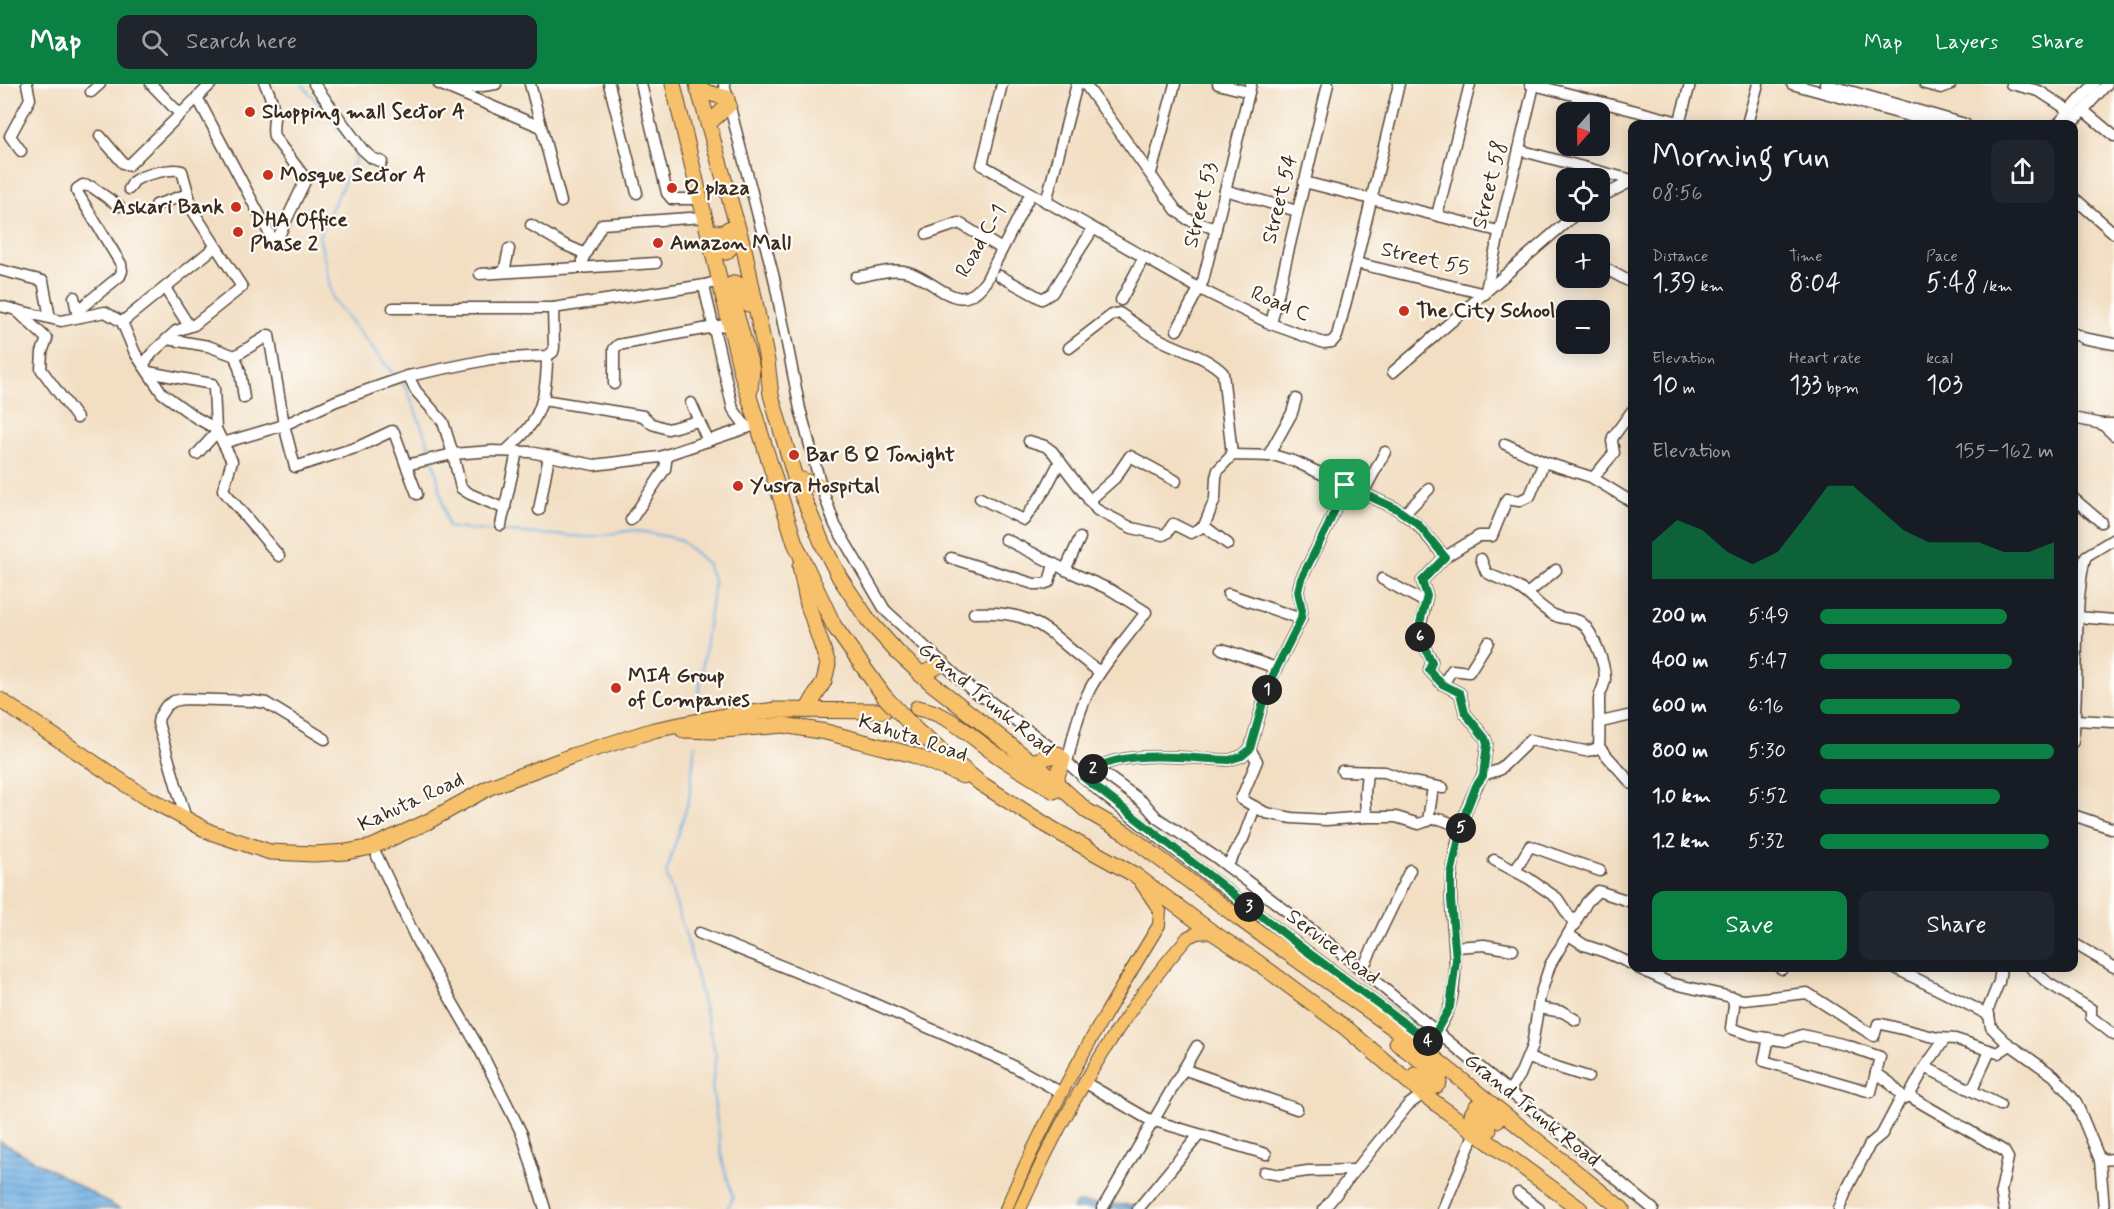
<!DOCTYPE html>
<html lang="en">
<head>
<meta charset="utf-8">
<style>
  :root { --surface:#171b24; --page:#20242c; --text:#f1f3f6; --muted:#9ea1a6; --accent:#0b8043 }
  body { margin:0; font-family:Mynerve,sans-serif; background:var(--page); color:var(--text); height:100vh; display:flex; flex-direction:column; font-size:22px; white-space:nowrap }
  * { box-sizing:border-box; margin:0 }
  p { font-size:20px; color:var(--muted) }
  .icon { flex:none; width:33px; height:33px; fill:none; stroke:currentColor; stroke-width:2; stroke-linecap:round; stroke-linejoin:round }
  .map { position:relative; flex:1; overflow:hidden }
  .drawer { position:absolute; left:1628px; top:36px; width:450px; height:852px; display:flex; flex-direction:column; background:var(--surface); border-radius:12px; box-shadow:0 3px 15px #0003 }
  .drawer>* { flex:none }
  .needle { width:39px; rotate:200deg }
  .tools { position:absolute; left:1556px; top:18px; display:grid; gap:12px }
  .tools a { display:grid; place-items:center; width:54px; height:54px; border-radius:12px; background:var(--surface); box-shadow:0 3px 15px #0003; font-size:30px }
  .pin { position:absolute; display:grid; place-items:center; width:51px; height:51px; color:#fff; margin:-26px; border-radius:12px; box-shadow:0 3px 9px #0006 }
  .km { position:absolute; width:30px; height:30px; margin:-15px; border-radius:50%; background:#222; color:#fff; font-size:16px; line-height:30px; text-align:center }
  .round { display:grid; place-items:center; flex:none; width:63px; height:63px; border-radius:12px; background:var(--page) }
  .summary { display:flex; align-items:center; justify-content:space-between; height:102px; padding:0 24px }
  h1 { font-size:33px; font-weight:600; line-height:45px }
  .metrics { display:grid; grid-template-columns:repeat(3,1fr); gap:9px; height:102px; padding:6px 24px }
  .metrics div { display:grid; align-content:center }
  .metrics b { font-size:26px; font-weight:600 }
  .metrics small { font-size:16px; font-weight:400 }
  .metrics p { font-size:16px }
  .chart { height:168px; padding:12px 24px }
  .chart p { display:flex; justify-content:space-between }
  .chart svg { width:100%; height:108px; margin-top:6px; fill:var(--accent); opacity:.7 }
  .primary-button { display:flex; gap:12px; margin-top:auto; padding:12px 24px }
  .primary-button a { flex:1; height:69px; border-radius:12px; background:var(--accent); color:#fff; font-size:24px; font-weight:600; line-height:69px; text-align:center }
  .primary-button a+a { background:var(--page); color:var(--text) }
  ul { padding:0 24px; list-style:none; font-size:20px }
  li { display:grid; grid-template-columns:96px 72px 1fr; align-items:center; height:45px }
  li i { height:15px; border-radius:8px; background:var(--accent) }
  header { display:flex; align-items:center; gap:36px; box-sizing:border-box; height:84px; padding:0 30px; background:var(--accent); color:#fff }
  header strong { font-size:28px }
  nav { display:flex; gap:33px; margin-inline-start:auto; font-size:21px }
  .search { width:420px; height:54px; background:var(--page); display:flex; align-items:center; gap:15px; box-sizing:border-box; padding:0 21px; border-radius:12px; color:var(--muted); font-size:22px }
  .map>svg:first-child { display:block }
  .water { fill:url(#water-rules); stroke:#566d81; stroke-width:1.5 }
  .lines { fill:none; stroke-linecap:round; stroke-linejoin:round }
  .stream { stroke:#71b0e4; stroke-width:2 }
  .minor-casing { stroke:#564537; stroke-width:13 }
  .major-casing { stroke:#564537; stroke-width:14 }
  .highway-casing { stroke:#564537; stroke-width:17 }
  .minor { stroke:#fff; stroke-width:10 }
  .major { stroke:#f7c06b; stroke-width:12 }
  .highway { stroke:#f7c06b; stroke-width:15 }
  .highway-bridge-casing { stroke:#564537; stroke-width:17; stroke-linecap:butt }
  .highway-bridge { stroke:#f7c06b; stroke-width:15 }
  .route-casing { stroke:#fff; stroke-width:12 }
  .route { stroke:#0b8043; stroke-width:8 }
  .poi-dot { fill:#c8321e; stroke:#fdfcf7; stroke-width:2 }
  .labels { text-anchor:middle; dominant-baseline:central; stroke-width:4.5; stroke-linejoin:round; paint-order:stroke }
  .poi-label { font-size:21px; font-weight:bold; fill:#3b2a1e; stroke:#fdfcf7; text-anchor:start }
  .street-label { font-size:21px; fill:#3b2a1e; stroke:#fdfcf7 }
</style>
</head>
<body>
<header>
<strong>Map</strong>
<div class="search"><svg class="icon" aria-label="search" viewBox="0 0 24 24"><circle cx="10" cy="10" r="6"/><path d="M15 15l6 6"/></svg>Search here</div>
<nav><a>Map</a><a>Layers</a><a>Share</a></nav>
</header>
<div class="map">
<svg width="2114" height="1125" viewBox="0 0 2114 1125">
  <defs>
    <pattern id="water-rules" width="6" height="5" patternUnits="userSpaceOnUse" patternTransform="scale(1.5)"><rect width="6" height="5" fill="#71b0e4"/><path d="M0 2.5h6" fill="none" stroke="#5e8fb8"/></pattern>
  </defs>
  <rect width="100%" height="100%" fill="#fdfcf7"/>
  <filter id="ink" filterUnits="userSpaceOnUse"><feTurbulence type="fractalNoise" baseFrequency=".0167" numOctaves="2"/><feDisplacementMap in="SourceGraphic" scale="12" xChannelSelector="R" yChannelSelector="G"/><feConvolveMatrix kernelMatrix="1 2 1 2 8 2 1 2 1" color-interpolation-filters="sRGB"/></filter>
  <filter id="wash" filterUnits="userSpaceOnUse"><feTurbulence type="fractalNoise" baseFrequency=".008" numOctaves="4" result="noise"/><feDisplacementMap in="SourceGraphic" scale="24" xChannelSelector="R" yChannelSelector="G"/><feGaussianBlur stdDeviation="1.35" result="paint"/><feColorMatrix in="noise" values="0 0 0 0 0 0 0 0 0 0 0 0 0 0 0 0 0 1.4 0 .05"/><feComposite in="paint" operator="in"/></filter>
  <g filter="url(#wash)">
    <rect width="100%" height="100%" fill="#f2dec2"/>
    <g class="water">
      <path d="M0,1057L120,1125H0Z"/>
      <path d="M1077,1119L1135,1121L1146,1125H1072Z"/>
    </g>
    <g class="lines">
      <g class="stream">
        <path d="M302,0L353,63L356,74L319,151L333,216L395,292"/>
        <path d="M401,298L407,305L433,372"/>
        <path d="M434,378L448,443L474,446L589,453L634,446L679,455L707,479L714,498L697,624"/>
        <path d="M695,661L689,715L666,789L689,862L716,972L712,1002L723,1080L733,1113L727,1125"/>
      </g>
    </g>
  </g>
  <g filter="url(#ink)">
    <g class="lines">
      <defs>
        <g id="minor">
          <path d="M151,0L180,30"/>
          <path d="M265,0C270,10 274,22 274,33C274,40 272,45 274,53L306,95L275,160"/>
          <path d="M314,0L362,65L372,74L382,78"/>
          <path d="M439,0L541,43"/>
          <path d="M530,0L561,118"/>
          <path d="M609,0L637,109"/>
          <path d="M641,0L667,109L672,115H700"/>
          <path d="M724,0L774,194L800,325L821,402L835,441L885,526L974,608L987,615L1051,664L1101,709L1305,866L1430,959"/>
          <path d="M1002,0L982,81L1200,205L1271,240L1324,259L1332,258L1337,252L1356,179L1399,0"/>
          <path d="M1085,0L1176,126L1187,135L1216,145"/>
          <path d="M1218,0L1249,8"/>
          <path d="M1530,0L1679,38"/>
          <path d="M1792,0L1938,40"/>
          <path d="M1825,0L1965,40"/>
          <path d="M1925,0L1941,4L1951,0"/>
          <path d="M2011,0L2039,7L2070,27"/>
          <path d="M455,6L496,0"/>
          <path d="M91,8L100,0"/>
          <path d="M197,13L275,160"/>
          <path d="M2084,27L2114,52"/>
          <path d="M1679,40L1690,0"/>
          <path d="M1747,40L1758,0"/>
          <path d="M2058,40L2094,0"/>
          <path d="M2071,40L2107,0"/>
          <path d="M100,52L123,79L129,81L211,0"/>
          <path d="M1519,66L1632,96"/>
          <path d="M21,67L10,52L30,15L27,0"/>
          <path d="M1151,89L1175,0"/>
          <path d="M1304,98L1498,147"/>
          <path d="M129,105C131,103 132,99 134,97C142,91 173,83 182,87L193,127L242,203L194,241L176,247L153,268L143,281"/>
          <path d="M1225,106L1297,127"/>
          <path d="M2073,113L2114,149"/>
          <path d="M1599,114L1632,97"/>
          <path d="M1046,118L1077,0"/>
          <path d="M156,121L188,110"/>
          <path d="M1437,131L1470,0"/>
          <path d="M531,141L563,160L586,170"/>
          <path d="M927,150L959,139L1002,165"/>
          <path d="M1356,179L1485,210L1534,1"/>
          <path d="M1599,181L1632,199"/>
          <path d="M583,184V174L602,140L704,133"/>
          <path d="M0,186L43,197L50,234"/>
          <path d="M504,188L509,165"/>
          <path d="M480,190L656,179"/>
          <path d="M1000,192L1042,215L1052,209L1093,145"/>
          <path d="M856,193C872,191 893,183 908,188C938,197 959,235 986,197L1031,109"/>
          <path d="M719,197L705,201V207L733,325L747,344"/>
          <path d="M165,204L189,242"/>
          <path d="M74,213L78,233"/>
          <path d="M1121,216L1144,173"/>
          <path d="M0,222L61,237L105,228L122,238L215,163"/>
          <path d="M393,224H553L705,201"/>
          <path d="M16,226L47,255L42,268L41,285L77,334"/>
          <path d="M77,227L120,192L122,187L121,180L77,108V105L83,101L92,103L119,122"/>
          <path d="M122,238L135,269L162,309L195,333L216,345L232,377L223,406L279,472"/>
          <path d="M1271,240L1328,0"/>
          <path d="M1177,246L1203,197L1251,0"/>
          <path d="M2073,249L2083,254L2114,260"/>
          <path d="M167,255L208,262L235,272L240,287L244,314"/>
          <path d="M1069,264L1112,231L1119,229C1132,237 1145,248 1159,255C1179,266 1207,272 1223,289L1232,371"/>
          <path d="M235,272L269,251L284,341L295,383L358,363L392,347L394,348L406,381"/>
          <path d="M148,288L212,300L214,305L216,345"/>
          <path d="M1393,288L1578,128"/>
          <path d="M408,292L491,275L547,272L553,268L554,264L553,224"/>
          <path d="M614,300V265L618,261L730,240"/>
          <path d="M543,316L643,332L652,340L668,345L698,337"/>
          <path d="M691,319L708,357"/>
          <path d="M2073,334L2102,340H2114"/>
          <path d="M2102,340L2114,351"/>
          <path d="M1029,357L1045,362L1052,367L1097,426L1132,444L1163,451L1167,449L1173,440L1191,449L1204,442L1215,415L1216,393L1218,386L1232,371L1276,372L1296,378L1397,425L1417,440L1445,473"/>
          <path d="M223,359L284,341L336,317L408,292L416,307L443,338L453,370L406,381L417,410"/>
          <path d="M1505,360L1544,378L1591,393L1632,418"/>
          <path d="M506,367C513,360 520,354 526,347C544,327 547,298 547,272"/>
          <path d="M197,370L217,348"/>
          <path d="M1268,372L1292,329L1296,315"/>
          <path d="M1593,394L1614,369L1612,357L1613,353L1632,327"/>
          <path d="M1363,409L1385,368"/>
          <path d="M980,414L1024,436L1045,406L1060,377"/>
          <path d="M2073,414L2101,438"/>
          <path d="M1089,417L1115,394L1130,372L1176,397"/>
          <path d="M505,425L470,410L461,404L453,370L492,367L530,368L594,381L660,373L758,340"/>
          <path d="M539,426L549,372"/>
          <path d="M1404,430L1429,405"/>
          <path d="M631,436L665,385L667,371"/>
          <path d="M501,441L517,368"/>
          <path d="M1204,442L1228,460"/>
          <path d="M1005,455L1068,487L1111,506L1146,528C1128,553 1106,576 1091,603C1078,627 1073,653 1067,679"/>
          <path d="M951,474L1034,500H1043L1049,498L1054,480"/>
          <path d="M1481,475L1486,488C1496,495 1509,497 1519,504C1533,512 1540,525 1556,532C1564,536 1575,533 1582,539C1593,548 1605,580 1605,594C1605,602 1599,609 1599,616C1599,632 1600,647 1599,663L1632,700"/>
          <path d="M1065,486L1080,454"/>
          <path d="M1382,495L1425,518"/>
          <path d="M1528,509L1556,486"/>
          <path d="M1228,510L1301,535"/>
          <path d="M974,529C1043,525 1050,554 1100,588"/>
          <path d="M2077,533L2114,536"/>
          <path d="M1222,565L1276,584"/>
          <path d="M1443,600L1452,586L1469,588L1488,558"/>
          <path d="M2075,636L2114,638"/>
          <path d="M1601,638L1632,631"/>
          <path d="M2073,658C2078,609 2075,561 2079,513C2081,499 2081,485 2086,472L2114,455"/>
          <path d="M1250,665L1257,677L1241,715L1266,729L1292,734L1326,736L1366,733H1396L1419,740L1432,735H1440L1461,743"/>
          <path d="M1342,687L1385,688L1412,698L1443,704"/>
          <path d="M1106,691L1144,719L1157,734L1214,772L1331,861L1653,1125"/>
          <path d="M1483,691L1487,660L1485,654L1465,629L1460,609L1442,600L1429,586L1432,577L1421,556V539L1427,512L1422,497L1445,473L1479,452H1492L1507,415L1519,417L1530,412L1544,378"/>
          <path d="M1083,693C1116,662 1187,675 1229,676L1242,672L1250,665L1268,601L1301,535L1302,527L1298,507L1301,495L1328,442L1345,401"/>
          <path d="M2073,731L2114,745"/>
          <path d="M1366,733L1365,709L1367,688"/>
          <path d="M186,735L158,639L159,633L166,622L174,617L184,615L253,617L266,619L325,655"/>
          <path d="M1428,737L1433,703"/>
          <path d="M377,772L418,859L480,966L522,1050L545,1125"/>
          <path d="M1494,776L1528,794L1557,814L1575,841"/>
          <path d="M1227,782L1243,755L1255,723"/>
          <path d="M1515,787L1530,762L1600,787"/>
          <path d="M699,849L861,914L1002,976L1062,1009"/>
          <path d="M1569,851L1584,861L1605,868L1632,880"/>
          <path d="M2073,859L2114,883"/>
          <path d="M1455,863L1484,861L1513,866"/>
          <path d="M1638,884L1670,899L1744,916L1807,909L1874,952L1878,940H1882L1938,954L1955,955L1998,969L2010,961"/>
          <path d="M1780,884L1782,885"/>
          <path d="M1895,884L1989,931"/>
          <path d="M2001,884L1999,898L1988,925L1991,943L2005,957L2054,992L2076,1018L2100,1076L2104,1125"/>
          <path d="M2031,884L2048,899L2091,925V933L2114,951"/>
          <path d="M1362,886L1410,786"/>
          <path d="M1733,913L1734,922L1731,944L1733,945L1754,952L1786,957L1802,951L1846,961L1880,973L1871,1008L1764,977L1769,954"/>
          <path d="M1539,924L1563,928L1576,936"/>
          <path d="M1433,954C1439,944 1447,932 1450,921C1460,886 1452,851 1451,815C1450,775 1462,725 1483,691L1499,686L1530,656L1585,667L1593,666L1599,663"/>
          <path d="M1945,955L1925,983L2000,1021"/>
          <path d="M1528,974L1588,993"/>
          <path d="M1183,985L1297,1025"/>
          <path d="M1876,989L1889,998L1903,1013"/>
          <path d="M1084,998L1148,1035L1266,1070"/>
          <path d="M1972,1006L1990,967"/>
          <path d="M1509,1007L1520,991L1532,962L1540,912L1550,881L1587,818L1598,807L1632,818"/>
          <path d="M1909,1012L2004,1067L2008,1074L2001,1107L2004,1125"/>
          <path d="M2100,1076L2114,1075"/>
          <path d="M1264,1088L1280,1091L1308,1087L1355,1086"/>
          <path d="M1518,1109L1539,1125"/>
          <path d="M1102,1125L1197,962"/>
          <path d="M1138,1125L1199,1051"/>
          <path d="M1324,1125L1408,1021L1423,1010"/>
          <path d="M1443,1125L1475,1048"/>
          <path d="M1839,1125L1848,1103L1870,1060L1882,1050L1900,1016L1909,1012L1925,983"/>
        </g>
        <g id="major">
          <path d="M1006,1125C1048,1025 1103,933 1159,841L1160,827L1141,799"/>
          <path d="M1020,1125C1064,1027 1117,934 1188,853L1197,849L1212,848"/>
        </g>
        <g id="highway">
          <path d="M673,0L741,287L795,459L834,542L884,612"/>
          <path d="M697,0L745,169L767,277L771,311L795,394L823,461L840,494L869,537L897,568L930,598L1043,687L1087,727L1124,748L1240,835L1423,965L1622,1125"/>
          <path d="M698,6L727,14"/>
          <path d="M708,40L729,21"/>
          <path d="M717,148L719,164L726,168L732,162L728,145"/>
          <path d="M748,220L743,204L736,199L731,201V212L752,285L750,307"/>
          <path d="M795,394L821,402"/>
          <path d="M800,482L808,521L828,580L824,597L807,626"/>
          <path d="M921,591L942,580"/>
          <path d="M0,616L142,711L210,748L270,768L314,770L346,768L372,763L427,738L490,703L572,672L654,646L719,633L776,626L884,627"/>
          <path d="M917,624C947,629 966,648 990,666C1010,681 1033,693 1054,707"/>
          <path d="M683,646L712,647L783,641L826,648L913,671L963,692"/>
          <path d="M917,647L980,699L1054,746L1135,791L1212,848L1253,875L1346,944L1423,1010L1580,1125"/>
          <path d="M1031,678L1058,670"/>
          <path d="M1055,698L1063,675"/>
          <path d="M1397,959L1440,991L1439,998L1436,1002H1430L1415,991"/>
          <path d="M1489,1046L1473,1034L1472,1030L1476,1023L1481,1024L1497,1036"/>
        </g>
      </defs>
      <use href="#minor" class="minor-casing"/>
      <use href="#major" class="major-casing"/>
      <use href="#highway" class="highway-casing"/>
      <use href="#minor" class="minor"/>
      <use href="#major" class="major"/>
      <use href="#highway" class="highway"/>
      <defs>
        <path id="highway-bridge" d="M884,612L917,647"/>
      </defs>
      <use href="#highway-bridge" class="highway-bridge-casing"/>
      <use href="#highway-bridge" class="highway-bridge"/>
    </g>
  </g>
  <g class="lines" filter="url(#ink)">
    <defs>
      <path id="route" d="M1345,401L1397,425L1418,440L1445,473L1422,497L1427,512L1420,539L1421,556L1432,578L1429,586L1442,600L1460,609L1465,629L1485,654L1487,660L1483,692L1476,702L1463,735L1451,791V816L1456,876L1450,923L1430,958L1305,866L1083,693C1116,662 1187,675 1229,676L1242,672L1250,665L1268,601L1301,535L1302,526L1298,507L1301,495L1328,442Z"/>
    </defs>
    <use href="#route" class="route-casing"/>
    <use href="#route" class="route"/>
  </g>
  <g class="poi-dot">
    <circle cx="250" cy="28" r="6"/>
    <circle cx="268" cy="91" r="6"/>
    <circle cx="672" cy="104" r="6"/>
    <circle cx="236" cy="123" r="6"/>
    <circle cx="238" cy="148" r="6"/>
    <circle cx="658" cy="159" r="6"/>
    <circle cx="1404" cy="227" r="6"/>
    <circle cx="794" cy="371" r="6"/>
    <circle cx="738" cy="402" r="6"/>
    <circle cx="616" cy="604" r="6"/>
  </g>
  <g class="labels">
    <g class="poi-label">
      <text x="262" y="28">Shopping mall Sector A</text>
      <text x="280" y="91">Mosque Sector A</text>
      <text x="684" y="104">Q plaza</text>
      <text x="224" y="123" text-anchor="end">Askari Bank</text>
      <text x="250" y="136">DHA Office<tspan x="250" dy="24">Phase 2</tspan></text>
      <text x="670" y="159">Amazon Mall</text>
      <text x="1416" y="227">The City School</text>
      <text x="806" y="371">Bar B Q Tonight</text>
      <text x="750" y="402">Yusra Hospital</text>
      <text x="628" y="592">MIA Group<tspan x="628" dy="24">of Companies</tspan></text>
    </g>
    <g class="street-label">
      <text transform="translate(1490 101) rotate(-76)">Street 58</text>
      <text transform="translate(1280 115) rotate(-76)">Street 54</text>
      <text transform="translate(1201 121) rotate(-76)">Street 53</text>
      <text transform="translate(981 157) rotate(-60)">Road C-1</text>
      <text transform="translate(1425 175) rotate(13)">Street 55</text>
      <text transform="translate(1280 220) rotate(23)">Road C</text>
      <text transform="translate(986 615) rotate(39)">Grand Trunk Road</text>
      <text transform="translate(913 654) rotate(18)">Kahuta Road</text>
      <text transform="translate(411 718) rotate(-25)">Kahuta Road</text>
      <text transform="translate(1333 863) rotate(37)">Service Road</text>
      <text transform="translate(1532 1026) rotate(39)">Grand Trunk Road</text>
    </g>
  </g>
</svg>
<div class="tools">
<a><svg class="needle" viewBox="-14 -14 28 28"><path d="M0-13l5 13h-10z" fill="#e53935"/><path d="M0 13l5-13h-10z" fill="#9ea1a6"/></svg></a>
<a><svg class="icon" aria-label="locate" viewBox="0 0 24 24"><circle cx="12" cy="12" r="6"/><path d="M12 2v4M12 18v4M2 12h4M18 12h4"/></svg></a>
<a>+</a>
<a>−</a>
</div>
<div class="pin" style="left:1345px;top:401px;background:#1e9e55"><svg class="icon" aria-label="arrive" viewBox="0 0 24 24"><path d="M6 21V4h12l-3 4 3 4H6"/></svg></div>
<b class="km" style="left:1267px;top:606px">1</b>
<b class="km" style="left:1093px;top:685px">2</b>
<b class="km" style="left:1249px;top:823px">3</b>
<b class="km" style="left:1428px;top:957px">4</b>
<b class="km" style="left:1461px;top:744px">5</b>
<b class="km" style="left:1420px;top:553px">6</b>
<section class="drawer">
<div class="summary"><div><h1>Morning run</h1><p>08:56</p></div><a class="round"><svg class="icon" aria-label="share" viewBox="0 0 24 24"><path d="M12 15V3M7 8l5-5 5 5M5 13v7h14v-7"/></svg></a></div>
<div class="metrics">
<div><p>Distance</p><b>1.39<small> km</small></b></div>
<div><p>Time</p><b>8:04</b></div>
<div><p>Pace</p><b>5:48<small> /km</small></b></div>
</div>
<div class="metrics">
<div><p>Elevation</p><b>10<small> m</small></b></div>
<div><p>Heart rate</p><b>133<small> bpm</small></b></div>
<div><p>kcal</p><b>103</b></div>
</div>
<div class="chart"><p><span>Elevation</span>155–162 m</p>
<svg viewBox="0 0 160 44" preserveAspectRatio="none"><path d="M0 44V29L10 20L20 24L30 33L40 38L50 33L60 20L70 6L80 6L90 15L100 24L110 29L120 29L130 29L140 33L150 33L160 29V44z"/></svg>
</div>
<ul>
<li><b>200 m</b>5:49<i style="width:80%"></i></li>
<li><b>400 m</b>5:47<i style="width:82%"></i></li>
<li><b>600 m</b>6:16<i style="width:60%"></i></li>
<li><b>800 m</b>5:30<i style="width:100%"></i></li>
<li><b>1.0 km</b>5:52<i style="width:77%"></i></li>
<li><b>1.2 km</b>5:32<i style="width:98%"></i></li>
</ul>
<div class="primary-button"><a>Save</a><a>Share</a></div>
</section>
</div>
</body>
</html>
